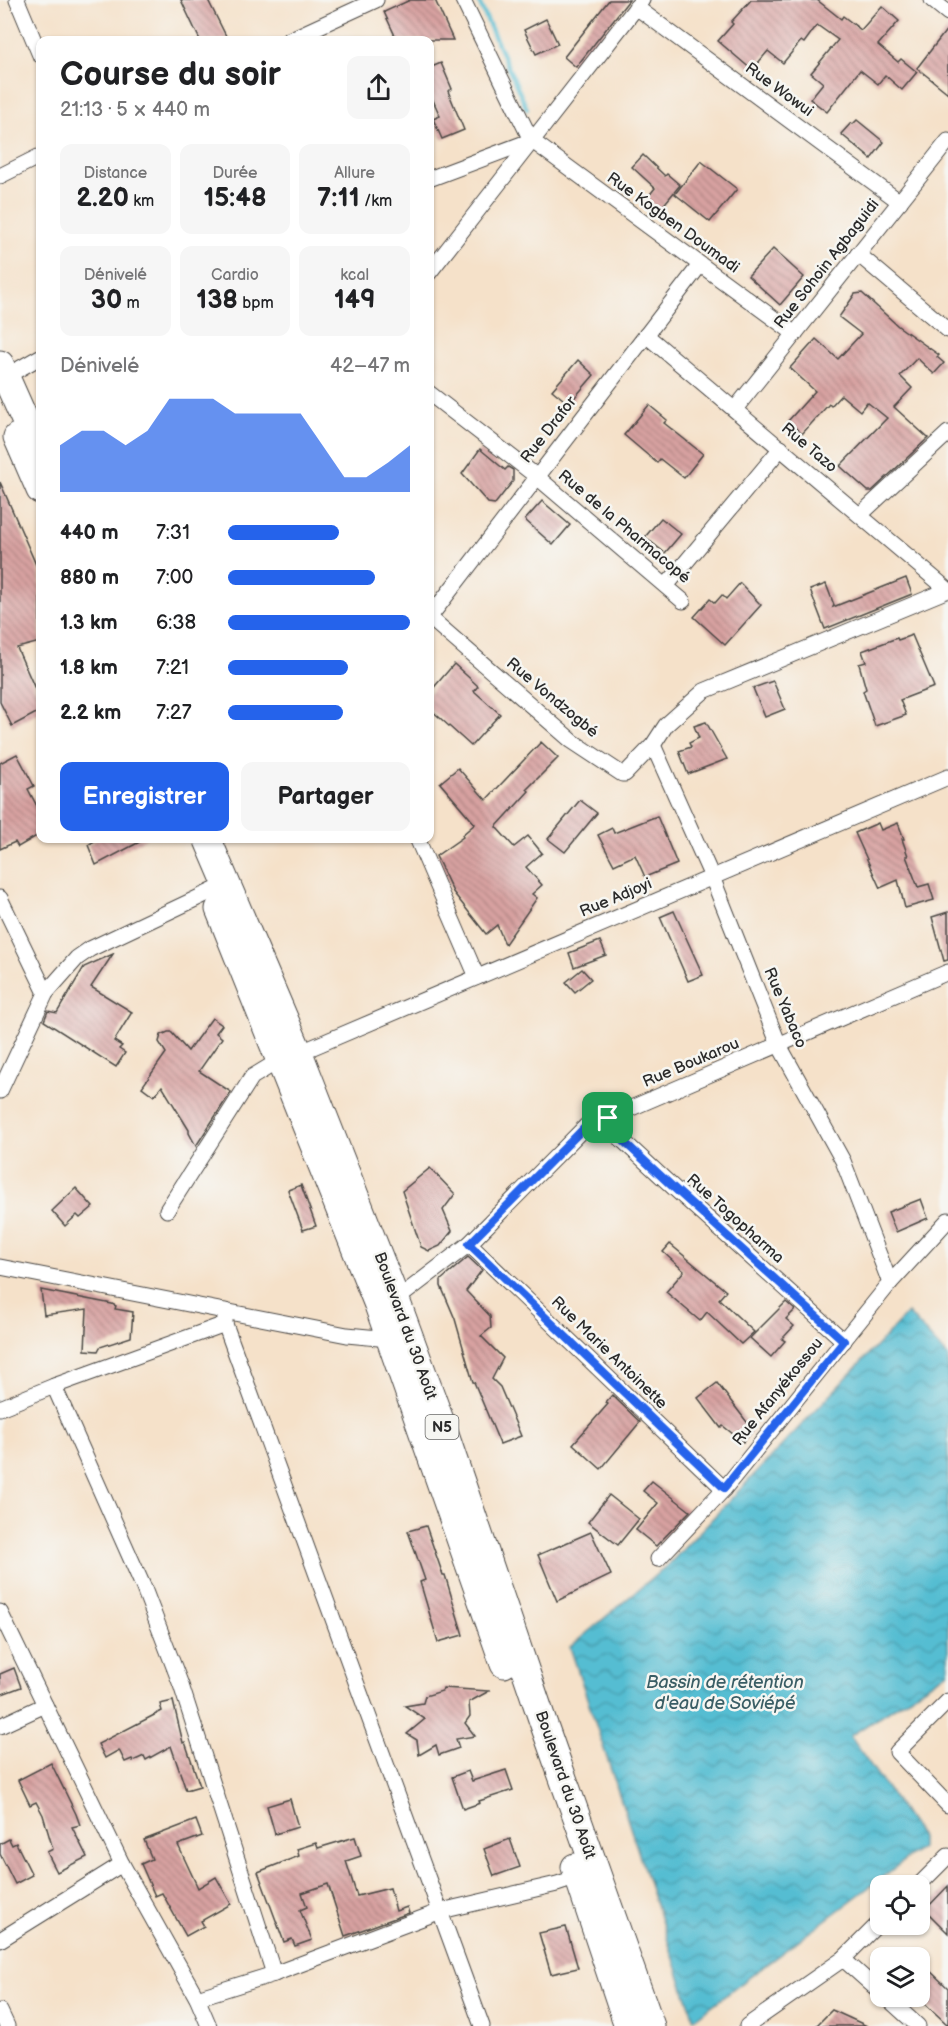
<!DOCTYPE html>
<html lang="fr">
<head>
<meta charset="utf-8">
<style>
  :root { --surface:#fff; --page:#f6f6f6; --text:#202124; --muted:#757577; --accent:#2563eb }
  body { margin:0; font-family:"Balsamiq Sans",sans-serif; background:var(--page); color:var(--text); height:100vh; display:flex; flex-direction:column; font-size:22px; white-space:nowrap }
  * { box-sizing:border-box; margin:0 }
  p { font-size:20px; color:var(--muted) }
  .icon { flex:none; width:33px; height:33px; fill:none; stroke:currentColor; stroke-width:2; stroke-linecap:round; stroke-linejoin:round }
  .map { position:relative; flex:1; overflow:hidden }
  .details { position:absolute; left:36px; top:36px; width:398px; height:807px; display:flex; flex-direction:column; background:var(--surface); border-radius:12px; box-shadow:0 2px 4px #0004 }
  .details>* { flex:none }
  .tools { position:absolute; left:870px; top:1875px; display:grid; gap:12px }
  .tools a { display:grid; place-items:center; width:60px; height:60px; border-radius:12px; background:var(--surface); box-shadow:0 2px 4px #0004; font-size:30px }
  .pin { position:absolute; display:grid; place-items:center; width:51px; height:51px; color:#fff; margin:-26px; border-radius:12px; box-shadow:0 3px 9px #0006 }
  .round { display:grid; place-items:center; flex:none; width:63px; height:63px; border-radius:12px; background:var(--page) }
  .headline { display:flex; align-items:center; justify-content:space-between; height:102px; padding:0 24px }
  h1 { font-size:33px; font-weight:700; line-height:45px }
  .stats { display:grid; grid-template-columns:repeat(3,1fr); gap:9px; height:102px; padding:6px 24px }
  .stats div { display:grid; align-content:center; border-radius:12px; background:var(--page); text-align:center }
  .stats b { font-size:26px; font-weight:700 }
  .stats small { font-size:16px; font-weight:400 }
  .stats p { font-size:16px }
  .chart { height:168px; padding:12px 24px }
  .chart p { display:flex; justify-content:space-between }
  .chart svg { width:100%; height:108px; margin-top:6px; fill:var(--accent); opacity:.7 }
  .cta { display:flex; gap:12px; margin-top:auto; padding:12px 24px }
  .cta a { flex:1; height:69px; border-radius:12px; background:var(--accent); color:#fff; font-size:24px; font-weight:700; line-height:69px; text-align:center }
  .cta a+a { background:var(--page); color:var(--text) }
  ul { padding:0 24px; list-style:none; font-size:20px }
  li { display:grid; grid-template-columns:96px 72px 1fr; align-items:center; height:45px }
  li i { height:15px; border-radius:8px; background:var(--accent) }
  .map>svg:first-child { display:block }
  .water { fill:url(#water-waves); stroke:#40747e; stroke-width:1.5 }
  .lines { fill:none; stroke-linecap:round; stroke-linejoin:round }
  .stream { stroke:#55bdd2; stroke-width:4.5 }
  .building { fill:url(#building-back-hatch) }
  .street-casing { stroke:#494643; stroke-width:17 }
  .highway-casing { stroke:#494643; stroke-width:29 }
  .street { stroke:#fff; stroke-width:15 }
  .highway { stroke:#fff; stroke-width:27 }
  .route-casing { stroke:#fff; stroke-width:12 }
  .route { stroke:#2563eb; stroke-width:8 }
  .labels { text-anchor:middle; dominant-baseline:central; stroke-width:5; stroke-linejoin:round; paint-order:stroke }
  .shield { fill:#f6f6f2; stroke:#686867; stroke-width:1.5 }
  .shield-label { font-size:15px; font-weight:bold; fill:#2b2b2b }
  .street-label { font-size:16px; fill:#2b2b2b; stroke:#f6f6f2 }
  .water-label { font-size:18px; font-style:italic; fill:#3a5e65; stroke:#f6f6f2 }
</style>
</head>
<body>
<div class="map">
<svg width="948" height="2026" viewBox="0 0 948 2026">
  <defs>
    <pattern id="water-waves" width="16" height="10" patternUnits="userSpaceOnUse" patternTransform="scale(1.5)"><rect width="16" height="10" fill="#55bdd2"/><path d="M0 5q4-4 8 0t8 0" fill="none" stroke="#479aab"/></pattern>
    <pattern id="building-back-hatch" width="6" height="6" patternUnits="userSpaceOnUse" patternTransform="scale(1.5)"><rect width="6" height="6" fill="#d8a2a1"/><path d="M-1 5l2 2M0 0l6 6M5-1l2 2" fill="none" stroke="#af8483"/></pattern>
  </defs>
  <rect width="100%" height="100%" fill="#f6f6f2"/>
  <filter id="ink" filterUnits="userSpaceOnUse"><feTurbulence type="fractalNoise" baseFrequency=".0167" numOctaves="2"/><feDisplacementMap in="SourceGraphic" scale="12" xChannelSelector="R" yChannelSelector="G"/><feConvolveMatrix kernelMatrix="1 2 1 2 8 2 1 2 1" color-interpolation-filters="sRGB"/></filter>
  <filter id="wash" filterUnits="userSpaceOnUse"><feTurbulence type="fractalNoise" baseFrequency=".008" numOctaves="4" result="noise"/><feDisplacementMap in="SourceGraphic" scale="24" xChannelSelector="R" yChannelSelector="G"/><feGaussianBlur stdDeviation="1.35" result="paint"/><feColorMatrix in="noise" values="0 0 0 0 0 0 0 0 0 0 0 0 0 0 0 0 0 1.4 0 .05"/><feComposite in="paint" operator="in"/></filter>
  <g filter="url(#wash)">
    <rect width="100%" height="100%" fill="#f5e1c9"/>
    <path class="water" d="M908,1313L948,1357V1672L850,1736L921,1837V1848L694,2019L570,1647L670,1563Z"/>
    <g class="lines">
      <path class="stream" d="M478,0L527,109"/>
    </g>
    <g id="blocks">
      <g class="building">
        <path d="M181,0H208L228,40H200Z"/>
        <path d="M410,0H435L453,40H397L384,12Z"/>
        <path d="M609,0H629L576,67L564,57Z"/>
        <path d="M751,0H817L841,19L843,16L861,30L882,6L899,21L878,45L898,62L901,59L917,72L902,90L885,75L878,84L860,70L827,112L810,99L823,83L811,73L838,40L817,25L804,43L801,41L783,63L768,51L752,70L718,41L733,24L731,22Z"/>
        <path d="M546,19L558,44L536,54L524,30Z"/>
        <path d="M948,28V93L917,68Z"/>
        <path d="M441,63L452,89L448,91L464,130L442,139L433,119L440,116L429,91V68Z"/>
        <path d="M857,120L884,142L871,159L841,134L851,123L853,124Z"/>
        <path d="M643,155L665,176L667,174L680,185L657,213L644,202L655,188L632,167Z"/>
        <path d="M701,161L737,189L710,222L675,194Z"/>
        <path d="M773,249L804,277L780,305L748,276Z"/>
        <path d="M862,293L898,326L939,355L937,357L944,363L934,374L917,358L900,376L912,388L894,407L928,438L872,491H868L840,466L887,418L867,402L860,411L841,395L831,406L829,404L802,434L788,421L815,391L790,368L816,339L838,359L861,334L839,317L855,294Z"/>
        <path d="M578,360L594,375L569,404L552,390Z"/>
        <path d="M649,405L667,420L664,423L703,454L684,478L660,459L657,463L624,435Z"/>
        <path d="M480,449L505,470L508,467L513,470V481L495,504L488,503L462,474Z"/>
        <path d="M0,482L40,574V642L17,648L40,700V711L12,726L0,702Z"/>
        <path d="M542,501L570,525L553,545L525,520Z"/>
        <path d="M661,518L681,534L665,553L645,537Z"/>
        <path d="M906,578L912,594L825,629L810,590L826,584L834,605L833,607Z"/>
        <path d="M740,583L761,605L725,645L694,617L710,599L715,603L722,595L726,599Z"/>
        <path d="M912,635L934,687L900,700L906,715L875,726L863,691L866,689L859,664L866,662L862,651L897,638L898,640Z"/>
        <path d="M454,664L478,686L474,691L500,714L471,746L429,708V693Z"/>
        <path d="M773,681L785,709L765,717L753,688Z"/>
        <path d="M706,722L727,759L688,774L679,751L691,747L689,743L699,738L694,726Z"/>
        <path d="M541,742L558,758L527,789L529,791L496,827L514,847L528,836L542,853L526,867L542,885L532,894L537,898L505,944L497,925L486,934L453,892L436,856L463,837L462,835L475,824L440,783L458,768L486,800Z"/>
        <path d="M17,754L34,786L28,789L40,812V834L18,847L15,842L0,849V763Z"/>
        <path d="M580,800L597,813L565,852L548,839Z"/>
        <path d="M657,816L677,864L645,877L635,855L614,865L598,835L612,828L614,833Z"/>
        <path d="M878,823L881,830L898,823L904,839H902L908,856H906L918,887L929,884L934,900L905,908L898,880L880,888L855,833Z"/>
        <path d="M99,838H147L96,865L88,845Z"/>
        <path d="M674,911L703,975L688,981L660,917Z"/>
        <path d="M948,912V960L944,961L932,917Z"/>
        <path d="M600,941L606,955L574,967L569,953Z"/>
        <path d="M113,954L91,987L132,1012L114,1041L122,1046L119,1049L125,1053L116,1067L44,1021L48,1011L57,1013L84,967Z"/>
        <path d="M582,969L591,979L575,992L566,982Z"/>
        <path d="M212,1018L222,1025L216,1033L222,1038L199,1071L231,1092L196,1146L189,1133V1130L162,1086L154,1096L142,1087L166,1053L159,1042L161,1035L168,1032H171L188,1051Z"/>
        <path d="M430,1168L455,1194L443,1210L452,1231L440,1246L429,1251L421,1247L402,1191Z"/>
        <path d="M301,1185L316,1226L303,1230L288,1190Z"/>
        <path d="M76,1188L93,1207L80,1218L77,1215L65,1226L52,1211Z"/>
        <path d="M921,1199L928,1218L896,1232L888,1212Z"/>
        <path d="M670,1244L726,1291L719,1299L754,1332L741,1344L707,1312L700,1321L666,1292L684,1271L663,1252Z"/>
        <path d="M468,1257L482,1270L466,1291L490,1316L491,1328L481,1336L503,1358L492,1379L500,1387L521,1436L500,1444L474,1382H473L455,1319L441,1286V1280Z"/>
        <path d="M41,1290L112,1304L116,1306L115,1309L133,1312L131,1337L100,1347L98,1351L85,1350L87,1309L44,1315Z"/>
        <path d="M786,1302L795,1310L786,1319L794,1326L782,1339L785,1341L771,1357L750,1338Z"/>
        <path d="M717,1383L753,1430L743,1442L723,1426L721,1428L698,1398Z"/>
        <path d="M612,1395L640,1422L601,1469L573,1444L608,1404L606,1402Z"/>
        <path d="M652,1481L690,1511L656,1546L636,1530L658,1503L643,1491Z"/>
        <path d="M609,1495L639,1519L618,1545L588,1522Z"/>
        <path d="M426,1526L443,1575H445L463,1635L438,1642L420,1582L425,1580L408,1531Z"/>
        <path d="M591,1532L611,1575L557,1601L538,1555Z"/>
        <path d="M14,1668L21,1687L0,1695V1674Z"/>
        <path d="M443,1688L489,1691L469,1702L470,1716L465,1723L475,1736L456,1739L459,1748L439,1755L436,1745L419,1755L417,1740L407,1734L425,1719L405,1706L423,1703L425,1696L442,1691Z"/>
        <path d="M173,1701L183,1743L185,1742L200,1786L186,1790L171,1746L146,1760L144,1756L133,1761L132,1759L125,1762L119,1750L105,1758L98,1744L162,1711L160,1704Z"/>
        <path d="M51,1763L76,1814L80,1825L72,1827L87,1857L57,1872L47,1852L53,1849L43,1815L36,1802L30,1805L18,1780Z"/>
        <path d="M506,1770L513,1790L479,1801L480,1803L463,1809L452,1777L468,1771L472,1781Z"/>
        <path d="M290,1799L298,1827L275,1834L267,1806Z"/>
        <path d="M196,1820L202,1836L178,1845L198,1888L216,1877L231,1904L201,1921L204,1926L186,1936L162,1893L155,1896L141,1864L152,1859L144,1840Z"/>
        <path d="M355,1837L361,1856L346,1861L357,1896L390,1888L396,1911L407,1907L409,1913L345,1936L328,1884L302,1893L307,1907L300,1910L312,1940L295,1946L292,1939L284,1942L258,1872L299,1856L297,1849L316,1843L318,1848Z"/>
        <path d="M9,1839L12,1845L16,1843L32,1875L15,1884L0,1854V1844Z"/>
        <path d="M510,1839L520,1867L494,1876L484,1849Z"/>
        <path d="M948,1886V1933L925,1910Z"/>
        <path d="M566,1927L578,1968L551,1974L539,1933Z"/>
        <path d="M926,1967L948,1988V2025L920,1999V1974Z"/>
        <path d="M832,2010L867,2026H816Z"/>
      </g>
    </g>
  </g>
  <g filter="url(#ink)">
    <use href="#blocks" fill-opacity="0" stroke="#494643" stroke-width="1.5"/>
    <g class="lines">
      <defs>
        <g id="street">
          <path d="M17,0L40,55"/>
          <path d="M463,0L531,140L795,334"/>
          <path d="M932,0L948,13"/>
          <path d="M636,7L900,202"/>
          <path d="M289,40L376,0"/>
          <path d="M0,176L40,156"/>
          <path d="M429,179L530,141"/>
          <path d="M858,254L948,330"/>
          <path d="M429,273L642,0"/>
          <path d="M646,335L948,590"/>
          <path d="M5,377L40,357"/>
          <path d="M429,393L536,476L683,601"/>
          <path d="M735,409L948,141"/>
          <path d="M860,515L948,433"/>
          <path d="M666,586L781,448"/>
          <path d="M429,617L572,741L622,774H625L653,745L666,725L704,691L948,590"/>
          <path d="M429,618L700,265"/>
          <path d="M653,745L712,877L779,1045L843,1161L890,1283"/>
          <path d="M417,838L477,977"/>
          <path d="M0,898L46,993"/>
          <path d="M299,1053L948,777"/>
          <path d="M0,1091L46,993L77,958L90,949L227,884"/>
          <path d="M608,1118L619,1137L674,1188L844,1341"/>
          <path d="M167,1210L252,1077L280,1060"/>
          <path d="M469,1244L724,1489"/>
          <path d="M0,1267L347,1335L389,1339"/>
          <path d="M396,1300L469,1244L586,1126L608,1118L948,972"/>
          <path d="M225,1311V1324L482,2026"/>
          <path d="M54,1386L143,1586L181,1685L274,1974"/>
          <path d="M0,1408L54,1386L225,1324"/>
          <path d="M658,1559L724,1489L890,1283L948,1220"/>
          <path d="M0,1612L122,1864L197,1998L209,2026"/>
          <path d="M948,1701L897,1752L948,1805"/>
          <path d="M0,1726L45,1705"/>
          <path d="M918,1886L948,1856"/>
          <path d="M0,1940L122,1864"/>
          <path d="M843,1959L880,1992"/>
          <path d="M885,1996L918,2026"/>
          <path d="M197,1998L274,1974L441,1911L557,1884L578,1877"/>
          <path d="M0,2011L7,2026"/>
          <path d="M747,2026L843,1959L880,1922"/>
        </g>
        <g id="highway">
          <path d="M0,364L40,454"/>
          <path d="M17,437L40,490"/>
          <path d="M207,838L299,1053L396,1300L440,1420L543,1722L651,2026"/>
          <path d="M219,909L378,1305L504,1664"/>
          <path d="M575,1867L628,2026"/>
        </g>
      </defs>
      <use href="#street" class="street-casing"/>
      <use href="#highway" class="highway-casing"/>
      <use href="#street" class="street"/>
      <use href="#highway" class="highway"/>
    </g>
  </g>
  <g class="lines" filter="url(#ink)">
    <defs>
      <path id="route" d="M608,1118L619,1137L674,1188L844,1341L724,1488L469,1244L586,1126Z"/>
    </defs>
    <use href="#route" class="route-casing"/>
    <use href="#route" class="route"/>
  </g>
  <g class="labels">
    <rect class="shield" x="425.5" y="1415" width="33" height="24" rx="4.5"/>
    <g class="shield-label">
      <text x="442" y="1427">N5</text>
    </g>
    <g class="street-label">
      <text transform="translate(779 90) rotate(36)">Rue Wowui</text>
      <text transform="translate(673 223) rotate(36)">Rue Kogben Doumadi</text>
      <text transform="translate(827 264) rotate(-52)">Rue Sohoin Agbaguidi</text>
      <text transform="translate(549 430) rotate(-52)">Rue Drafor</text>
      <text transform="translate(809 448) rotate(40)">Rue Tazo</text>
      <text transform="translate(624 527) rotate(40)">Rue de la Pharmacopé</text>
      <text transform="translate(552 698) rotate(40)">Rue Vondzogbé</text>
      <text transform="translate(616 898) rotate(-23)">Rue Adjoyi</text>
      <text transform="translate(785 1008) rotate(67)">Rue Yabaco</text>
      <text transform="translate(691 1063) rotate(-23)">Rue Boukarou</text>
      <text transform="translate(735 1219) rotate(42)">Rue Togopharma</text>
      <text transform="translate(405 1326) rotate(70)">Boulevard du 30 Août</text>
      <text transform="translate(609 1353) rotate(44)">Rue Marie Antoinette</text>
      <text transform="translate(778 1392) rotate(-51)">Rue Afanyékossou</text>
      <text transform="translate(565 1785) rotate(71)">Boulevard du 30 Août</text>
    </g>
    <g class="water-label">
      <text x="725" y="1682">Bassin de rétention<tspan x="725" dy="21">d'eau de Soviépé</tspan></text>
    </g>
  </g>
</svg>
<div class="tools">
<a><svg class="icon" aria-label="locate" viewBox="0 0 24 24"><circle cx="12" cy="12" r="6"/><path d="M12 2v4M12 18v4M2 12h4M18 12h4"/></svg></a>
<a><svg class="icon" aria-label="layers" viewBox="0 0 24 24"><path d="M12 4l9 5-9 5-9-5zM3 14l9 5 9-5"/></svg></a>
</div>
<div class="pin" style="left:608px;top:1118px;background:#1e9e55"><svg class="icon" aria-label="arrive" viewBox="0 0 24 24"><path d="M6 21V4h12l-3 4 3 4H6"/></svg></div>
<section class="details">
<div class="headline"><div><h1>Course du soir</h1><p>21:13 · 5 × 440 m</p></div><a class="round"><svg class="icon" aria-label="share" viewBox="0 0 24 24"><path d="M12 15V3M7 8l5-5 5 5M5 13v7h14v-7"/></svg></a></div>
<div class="stats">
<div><p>Distance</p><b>2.20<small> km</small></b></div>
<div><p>Durée</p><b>15:48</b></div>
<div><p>Allure</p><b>7:11<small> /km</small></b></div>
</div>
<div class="stats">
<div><p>Dénivelé</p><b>30<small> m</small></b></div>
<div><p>Cardio</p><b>138<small> bpm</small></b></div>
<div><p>kcal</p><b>149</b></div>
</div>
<div class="chart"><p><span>Dénivelé</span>42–47 m</p>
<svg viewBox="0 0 160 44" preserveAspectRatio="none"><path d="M0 44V25L10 19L20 19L30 25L40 19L50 6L60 6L70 6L80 12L90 12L100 12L110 12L120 25L130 38L140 38L150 32L160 25V44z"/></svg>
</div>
<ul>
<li><b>440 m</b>7:31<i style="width:61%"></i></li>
<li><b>880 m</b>7:00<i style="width:81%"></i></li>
<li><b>1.3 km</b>6:38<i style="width:100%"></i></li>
<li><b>1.8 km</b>7:21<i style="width:66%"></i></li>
<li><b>2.2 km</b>7:27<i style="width:63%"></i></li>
</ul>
<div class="cta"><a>Enregistrer</a><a>Partager</a></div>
</section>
</div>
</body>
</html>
